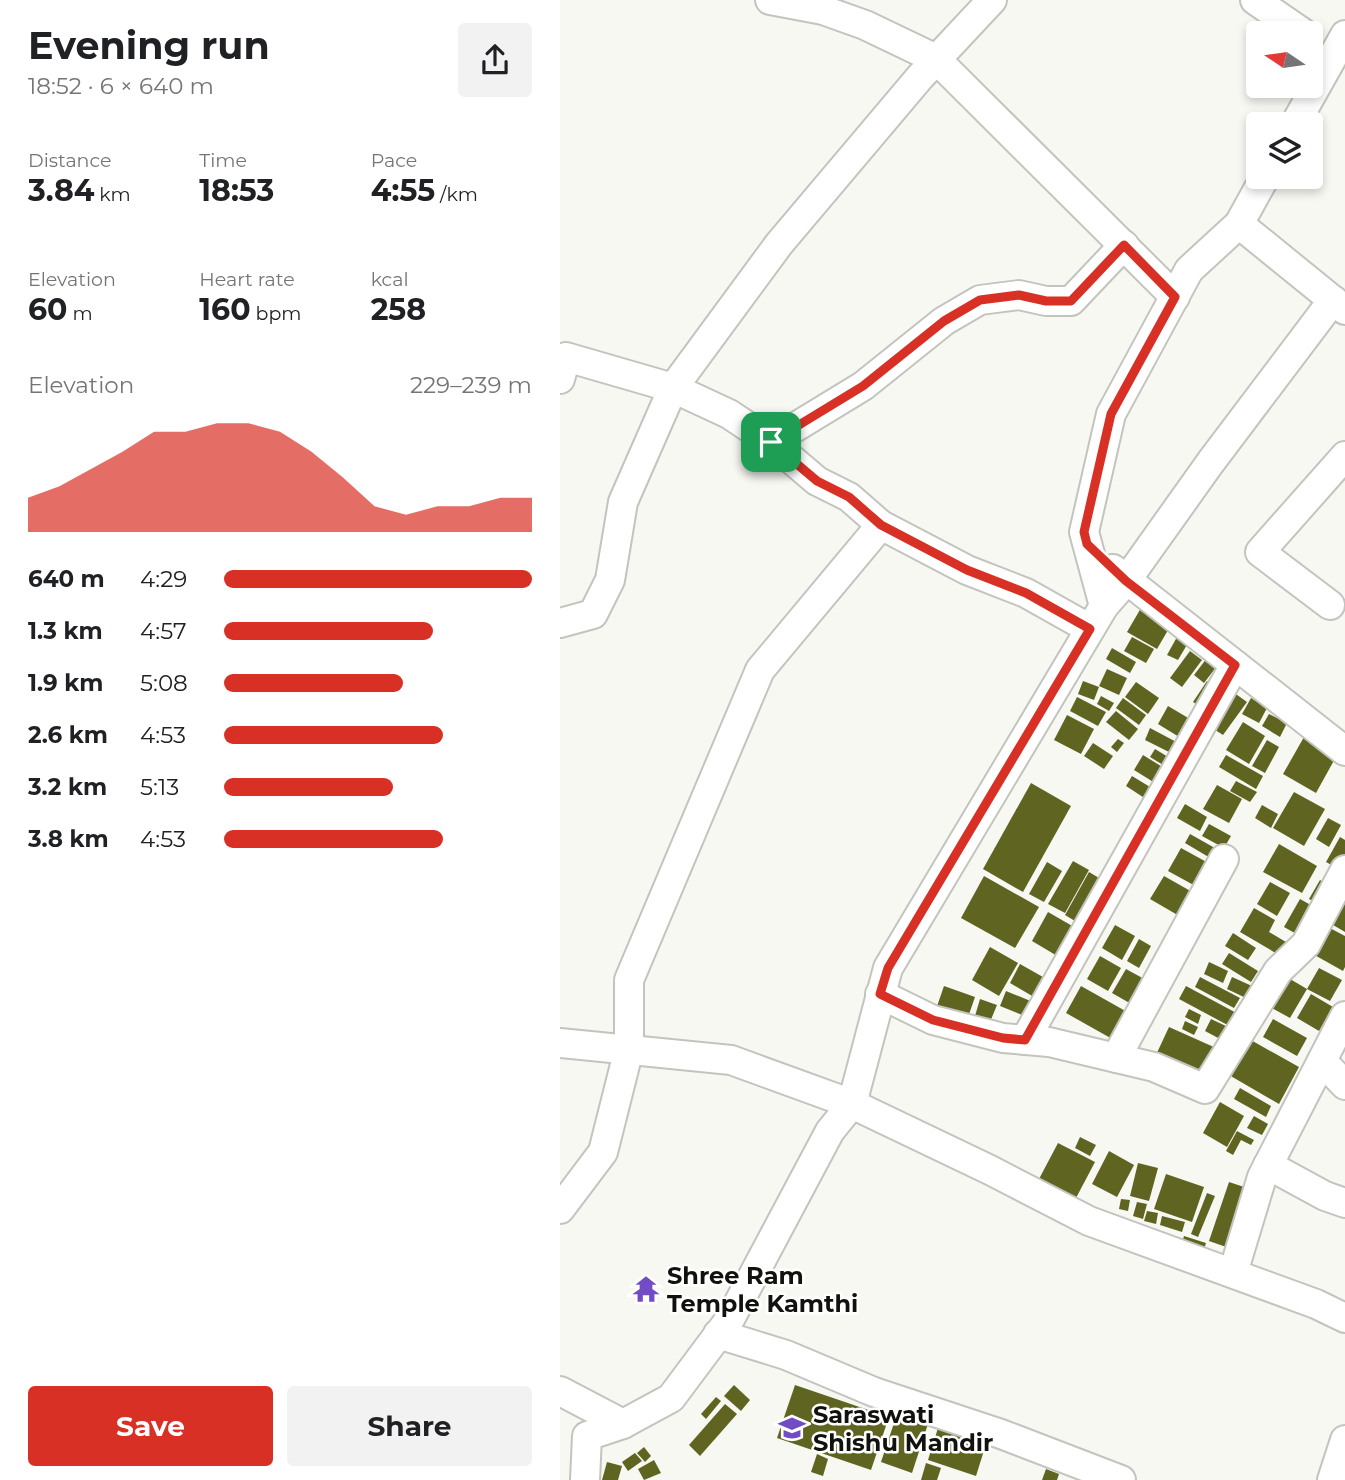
<!DOCTYPE html>
<html lang="en">
<head>
<meta charset="utf-8">
<style>
  :root { --surface:#fff; --page:#f2f2f2; --text:#202124; --muted:#757577; --accent:#d93025 }
  body { margin:0; font-family:Montserrat,sans-serif; background:var(--page); color:var(--text); height:100vh; display:flex; flex-direction:column; font-size:26px; white-space:nowrap }
  * { box-sizing:border-box; margin:0 }
  p { font-size:23px; color:var(--muted) }
  .icon { flex:none; width:38px; height:38px; fill:none; stroke:currentColor; stroke-width:2; stroke-linecap:round; stroke-linejoin:round }
  .map { position:relative; flex:1; overflow:hidden }
  .details { display:flex; flex-direction:column; background:var(--surface); width:560px }
  .details>* { flex:none }
  .needle { width:46px; rotate:283deg }
  .fabs { position:absolute; left:686px; top:21px; display:grid; gap:14px }
  .fabs a { display:grid; place-items:center; width:77px; height:77px; border-radius:7px; background:var(--surface); box-shadow:0 4px 10px #0003; font-size:35px }
  .pin { position:absolute; display:grid; place-items:center; width:60px; height:60px; color:#fff; margin:-30px; border-radius:14px; box-shadow:0 4px 10px #0006 }
  .round { display:grid; place-items:center; flex:none; width:74px; height:74px; border-radius:7px; background:var(--page) }
  .headline { display:flex; align-items:center; justify-content:space-between; height:119px; padding:0 28px }
  h1 { font-size:38px; font-weight:700; line-height:52px }
  .stats { display:grid; grid-template-columns:repeat(3,1fr); gap:10px; height:119px; padding:7px 28px }
  .stats div { display:grid; align-content:center }
  .stats b { font-size:30px; font-weight:700 }
  .stats small { font-size:19px; font-weight:400 }
  .stats p { font-size:19px }
  .chart { height:196px; padding:14px 28px }
  .chart p { display:flex; justify-content:space-between }
  .chart svg { width:100%; height:126px; margin-top:7px; fill:var(--accent); opacity:.7 }
  .primary-button { display:flex; gap:14px; margin-top:auto; padding:14px 28px }
  .primary-button a { flex:1; height:80px; border-radius:7px; background:var(--accent); color:#fff; font-size:28px; font-weight:700; line-height:80px; text-align:center }
  .primary-button a+a { background:var(--page); color:var(--text) }
  ul { padding:0 28px; list-style:none; font-size:23px }
  li { display:grid; grid-template-columns:112px 84px 1fr; align-items:center; height:52px }
  li i { height:18px; border-radius:9px; background:var(--accent) }
  main { display:flex; flex:1; min-height:0 }
  .map>svg:first-child { display:block }
  .building { fill:#5f6521 }
  .lines { fill:none; stroke-linecap:round; stroke-linejoin:round }
  .minor-casing { stroke:#c3c4be; stroke-width:32 }
  .minor { stroke:#fff; stroke-width:28 }
  .route-casing { stroke:#fff; stroke-width:14 }
  .route { stroke:#d93025; stroke-width:9 }
  .labels { text-anchor:middle; dominant-baseline:central; stroke-width:5; stroke-linejoin:round; paint-order:stroke }
  .poi-label { font-size:24px; font-weight:bold; fill:#11110f; stroke:#fffffe; text-anchor:start }
</style>
</head>
<body>
<main>
<section class="details">
<div class="headline"><div><h1>Evening run</h1><p>18:52 · 6 × 640 m</p></div><a class="round"><svg class="icon" aria-label="share" viewBox="0 0 24 24"><path d="M12 15V3M7 8l5-5 5 5M5 13v7h14v-7"/></svg></a></div>
<div class="stats">
<div><p>Distance</p><b>3.84<small> km</small></b></div>
<div><p>Time</p><b>18:53</b></div>
<div><p>Pace</p><b>4:55<small> /km</small></b></div>
</div>
<div class="stats">
<div><p>Elevation</p><b>60<small> m</small></b></div>
<div><p>Heart rate</p><b>160<small> bpm</small></b></div>
<div><p>kcal</p><b>258</b></div>
</div>
<div class="chart"><p><span>Elevation</span>229–239 m</p>
<svg viewBox="0 0 160 44" preserveAspectRatio="none"><path d="M0 44V32L10 28L20 22L30 16L40 9L50 9L60 6L70 6L80 9L90 16L100 25L110 35L120 38L130 35L140 35L150 32L160 32V44z"/></svg>
</div>
<ul>
<li><b>640 m</b>4:29<i style="width:100%"></i></li>
<li><b>1.3 km</b>4:57<i style="width:68%"></i></li>
<li><b>1.9 km</b>5:08<i style="width:58%"></i></li>
<li><b>2.6 km</b>4:53<i style="width:71%"></i></li>
<li><b>3.2 km</b>5:13<i style="width:55%"></i></li>
<li><b>3.8 km</b>4:53<i style="width:71%"></i></li>
</ul>
<div class="primary-button"><a>Save</a><a>Share</a></div>
</section>
<div class="map">
<svg width="785" height="1480" viewBox="0 0 785 1480">
  <rect width="100%" height="100%" fill="#f7f8f2"/>
  <g class="building">
    <path d="M581,608L611,625L597,649L567,632Z"/>
    <path d="M572,637L594,649L586,663L564,651Z"/>
    <path d="M617,637L628,643L618,660L607,655Z"/>
    <path d="M552,648L576,662L570,673L546,659Z"/>
    <path d="M630,651L642,660L622,687L610,678Z"/>
    <path d="M647,658L657,666L644,683L634,675Z"/>
    <path d="M547,669L567,678L559,695L539,686Z"/>
    <path d="M523,681L539,687L534,700L518,694Z"/>
    <path d="M647,681L656,687L642,708L633,702Z"/>
    <path d="M576,682L599,698L588,714L565,697Z"/>
    <path d="M673,692L687,702L663,735L649,726Z"/>
    <path d="M541,696L554,703L549,711L537,704Z"/>
    <path d="M517,697L546,712L538,726L510,711Z"/>
    <path d="M563,698L586,715L579,725L556,708Z"/>
    <path d="M691,698L707,708L699,723L682,714Z"/>
    <path d="M608,706L635,722L624,740L598,724Z"/>
    <path d="M556,711L578,729L569,740L546,722Z"/>
    <path d="M709,714L727,723L720,737L702,726Z"/>
    <path d="M507,715L534,729L521,754L494,740Z"/>
    <path d="M683,722L705,736L689,764L666,750Z"/>
    <path d="M590,728L622,745L617,756L585,740Z"/>
    <path d="M744,737L777,755L756,793L723,774Z"/>
    <path d="M558,739L564,743L557,752L551,747Z"/>
    <path d="M707,740L719,747L705,773L692,766Z"/>
    <path d="M533,743L553,756L544,769L524,756Z"/>
    <path d="M595,749L613,760L608,768L590,757Z"/>
    <path d="M583,755L604,768L595,783L574,770Z"/>
    <path d="M666,755L703,776L696,789L659,767Z"/>
    <path d="M572,776L595,790L589,801L566,786Z"/>
    <path d="M676,781L697,792L690,802L670,791Z"/>
    <path d="M471,783L511,806L463,892L423,869Z"/>
    <path d="M657,785L682,799L669,823L643,809Z"/>
    <path d="M734,792L765,809L744,846L713,828Z"/>
    <path d="M625,804L647,817L640,831L617,818Z"/>
    <path d="M702,805L718,814L711,828L695,818Z"/>
    <path d="M768,818L781,825L769,847L756,839Z"/>
    <path d="M649,824L671,836L664,848L642,836Z"/>
    <path d="M630,834L662,852L657,862L625,843Z"/>
    <path d="M780,837L785,840V858L779,869L766,862Z"/>
    <path d="M719,844L757,866L742,893L703,872Z"/>
    <path d="M621,848L652,865L639,888L608,871Z"/>
    <path d="M513,861L529,870L505,913L488,904Z"/>
    <path d="M487,862L502,871L484,902L469,894Z"/>
    <path d="M529,872L549,884L525,927L505,915Z"/>
    <path d="M424,876L479,907L455,948L401,918Z"/>
    <path d="M604,876L634,893L621,917L590,899Z"/>
    <path d="M760,880L771,887L760,905L749,899Z"/>
    <path d="M710,882L730,893L717,916L697,904Z"/>
    <path d="M740,899L756,908L740,936L724,927Z"/>
    <path d="M785,899V932L768,922Z"/>
    <path d="M694,908L715,920L709,932L726,942L719,955L680,932Z"/>
    <path d="M488,912L521,931L504,960L472,941Z"/>
    <path d="M555,925L575,936L562,960L542,948Z"/>
    <path d="M766,926L785,936V967L783,971L751,953Z"/>
    <path d="M673,933L696,948L688,960L665,946Z"/>
    <path d="M579,939L591,946L579,968L567,961Z"/>
    <path d="M430,947L458,963L439,996L412,980Z"/>
    <path d="M669,953L698,971L691,982L662,964Z"/>
    <path d="M540,956L561,968L548,991L527,979Z"/>
    <path d="M649,962L668,971L663,983L644,974Z"/>
    <path d="M460,964L490,981L479,1000L450,983Z"/>
    <path d="M759,968L782,980L770,1001L747,989Z"/>
    <path d="M566,969L586,980L573,1005L552,993Z"/>
    <path d="M725,976L747,989L730,1018L708,1006Z"/>
    <path d="M640,977L680,998L674,1008L635,987Z"/>
    <path d="M672,977L692,986L686,998L667,989Z"/>
    <path d="M384,986L415,997L406,1023L375,1012Z"/>
    <path d="M521,986L569,1013L554,1040L506,1013Z"/>
    <path d="M626,986L682,1016L675,1029L619,999Z"/>
    <path d="M446,991L473,1002L467,1017L440,1006Z"/>
    <path d="M751,994L773,1007L759,1031L737,1018Z"/>
    <path d="M420,999L437,1005L430,1022L415,1016Z"/>
    <path d="M629,1009L641,1015L638,1024L625,1017Z"/>
    <path d="M651,1019L668,1027L662,1040L645,1031Z"/>
    <path d="M713,1019L747,1038L737,1056L703,1037Z"/>
    <path d="M625,1021L638,1027L634,1035L622,1029Z"/>
    <path d="M609,1027L656,1048L643,1078L595,1057Z"/>
    <path d="M689,1039L739,1067L719,1104L669,1075Z"/>
    <path d="M680,1088L711,1106L706,1117L674,1099Z"/>
    <path d="M660,1102L684,1116L667,1147L643,1133Z"/>
    <path d="M694,1116L708,1124L702,1135L687,1128Z"/>
    <path d="M677,1131L694,1140L691,1145L681,1140L673,1155L666,1151Z"/>
    <path d="M520,1137L536,1145L530,1156L515,1148Z"/>
    <path d="M498,1143L535,1162L516,1198L479,1179Z"/>
    <path d="M549,1151L574,1165L557,1197L532,1184Z"/>
    <path d="M578,1163L598,1168L589,1201L570,1196Z"/>
    <path d="M606,1174L644,1187L632,1222L594,1209Z"/>
    <path d="M669,1182L693,1190L672,1249L649,1241Z"/>
    <path d="M647,1193L655,1196L638,1237L631,1234Z"/>
    <path d="M561,1199L570,1200L568,1211L559,1209Z"/>
    <path d="M577,1202L587,1204L583,1219L573,1216Z"/>
    <path d="M587,1211L598,1213L596,1224L584,1221Z"/>
    <path d="M602,1216L625,1222L622,1232L600,1225Z"/>
    <path d="M624,1236L646,1243L643,1253L621,1246Z"/>
    <path d="M174,1385L190,1400L181,1411L164,1396Z"/>
    <path d="M235,1385L329,1417L311,1470L217,1438Z"/>
    <path d="M156,1397L161,1401L146,1419L141,1414Z"/>
    <path d="M165,1404L177,1414L140,1456L129,1445Z"/>
    <path d="M337,1414L368,1424L352,1473L321,1462Z"/>
    <path d="M378,1428L426,1444L416,1476L368,1460Z"/>
    <path d="M84,1447L91,1456L85,1462L77,1453Z"/>
    <path d="M75,1453L82,1461L68,1471L62,1462Z"/>
    <path d="M257,1454L268,1459L263,1476L251,1472Z"/>
    <path d="M94,1460L101,1473L84,1480L78,1469Z"/>
    <path d="M47,1462L62,1466L58,1480H42Z"/>
    <path d="M366,1463L381,1468L377,1480H361Z"/>
    <path d="M486,1469L499,1474L497,1480H482Z"/>
  </g>
  <g class="lines">
    <defs>
      <g id="minor">
        <path d="M210,0L263,10L305,25L376,59L615,297"/>
        <path d="M695,0L743,33"/>
        <path d="M735,124L785,35"/>
        <path d="M679,224L785,310"/>
        <path d="M0,379L6,357L113,388L219,244L360,77L432,0"/>
        <path d="M211,442L303,386L384,321L420,300L459,295L486,301H511L564,245"/>
        <path d="M553,569L785,751"/>
        <path d="M770,605L700,552L785,456"/>
        <path d="M544,606L566,581L650,463L773,300"/>
        <path d="M0,623L33,614L50,580L63,502L113,388L169,414L211,442L257,481L289,497L321,525"/>
        <path d="M320,994L373,1020L443,1038L489,1042L594,1067L645,1089L718,971L746,944L785,870"/>
        <path d="M465,1040L675,665"/>
        <path d="M0,1043L171,1060L292,1104L328,968L544,606L524,532L551,414L629,270L679,224L705,177"/>
        <path d="M556,1058L664,859"/>
        <path d="M762,1061L785,1085"/>
        <path d="M708,1165L765,1196L785,1203"/>
        <path d="M0,1209L43,1152L69,1049V980L200,670L321,525L407,570L466,593L530,629"/>
        <path d="M673,1273L702,1177L785,1016"/>
        <path d="M158,1334L226,1355L314,1392L441,1434L561,1480"/>
        <path d="M0,1391L63,1424L111,1398L170,1319L270,1131L292,1104L430,1170L529,1221L756,1304L785,1318"/>
        <path d="M25,1480L27,1436L63,1424"/>
        <path d="M772,1480L785,1440"/>
      </g>
    </defs>
    <use href="#minor" class="minor-casing"/>
    <use href="#minor" class="minor"/>
  </g>
  <g class="lines">
    <defs>
      <path id="route" d="M564,245L615,297L551,414L524,532L527,544L566,581L675,665L465,1040L443,1038L373,1020L320,994L328,968L530,629L466,593L407,570L321,525L289,497L257,481L211,442L303,386L384,321L420,300L459,295L486,301H511Z"/>
    </defs>
    <use href="#route" class="route-casing"/>
    <use href="#route" class="route"/>
  </g>
  <defs>
    <symbol id="temple-bare" viewBox="-9 -9 18 18"><path d="M0-6L5-2H3V0L6.5 2.5H4V6H1.5V3h-3V6H-4V2.5H-6.5L-3 0V-2H-5Z" fill="#724cc5" stroke="#fffffe" stroke-width="2.5" paint-order="stroke"/></symbol>
    <symbol id="school-bare" viewBox="-9 -9 18 18"><path d="M0-5L7-2L0 1L-7-2ZM-4 1L0 2.5L4 1V4Q0 6-4 4Z" fill="#724cc5" stroke="#fffffe" stroke-width="2.5" paint-order="stroke"/></symbol>
  </defs>
  <g fill-rule="evenodd">
    <use href="#temple-bare" x="67" y="1270" width="38" height="38"/>
    <use href="#school-bare" x="213" y="1409" width="38" height="38"/>
  </g>
  <g class="labels">
    <g class="poi-label">
      <text x="107" y="1275">Shree Ram<tspan x="107" dy="28">Temple Kamthi</tspan></text>
      <text x="253" y="1414">Saraswati<tspan x="253" dy="28">Shishu Mandir</tspan></text>
    </g>
  </g>
</svg>
<div class="fabs">
<a><svg class="needle" viewBox="-14 -14 28 28"><path d="M0-13l5 13h-10z" fill="#e53935"/><path d="M0 13l5-13h-10z" fill="#757577"/></svg></a>
<a><svg class="icon" aria-label="layers" viewBox="0 0 24 24"><path d="M12 4l9 5-9 5-9-5zM3 14l9 5 9-5"/></svg></a>
</div>
<div class="pin" style="left:211px;top:442px;background:#1e9e55"><svg class="icon" aria-label="arrive" viewBox="0 0 24 24"><path d="M6 21V4h12l-3 4 3 4H6"/></svg></div>
</div>
</main>
</body>
</html>
